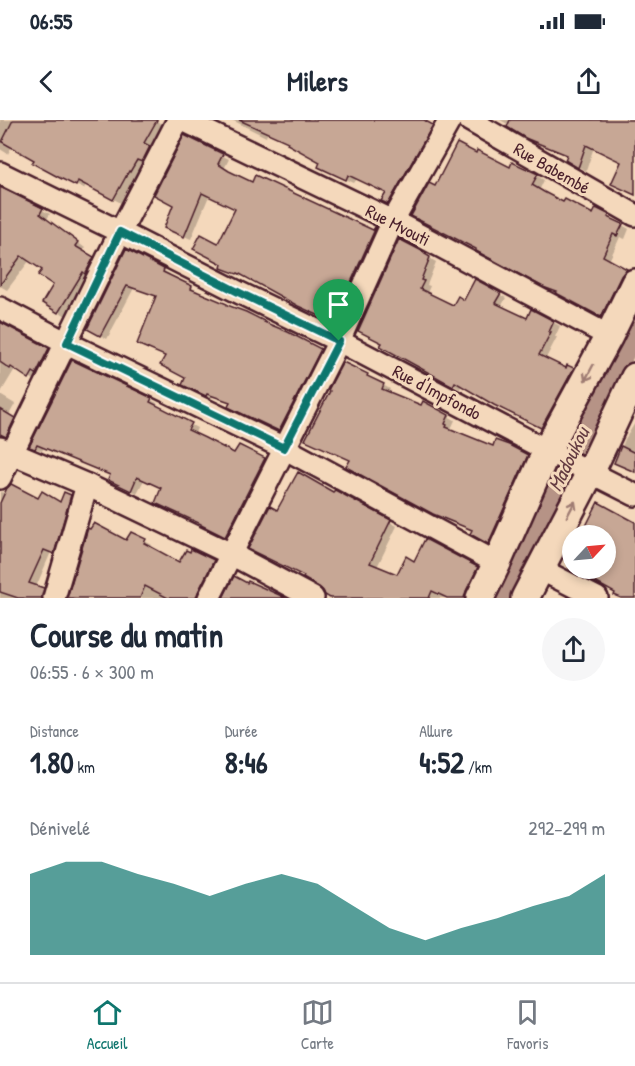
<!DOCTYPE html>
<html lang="fr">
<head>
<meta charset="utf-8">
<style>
  :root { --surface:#fff; --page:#f6f6f7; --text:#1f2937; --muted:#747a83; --line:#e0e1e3; --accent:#0f766e }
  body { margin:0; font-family:"Patrick Hand",sans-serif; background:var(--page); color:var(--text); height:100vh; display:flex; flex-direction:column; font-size:22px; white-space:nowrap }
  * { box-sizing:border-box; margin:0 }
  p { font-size:20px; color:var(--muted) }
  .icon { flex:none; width:33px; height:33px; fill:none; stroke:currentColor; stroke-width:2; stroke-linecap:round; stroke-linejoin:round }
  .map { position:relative; height:478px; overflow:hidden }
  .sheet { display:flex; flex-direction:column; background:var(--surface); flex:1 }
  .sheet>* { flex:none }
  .needle { width:39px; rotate:64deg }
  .controls { position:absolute; left:562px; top:405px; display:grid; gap:12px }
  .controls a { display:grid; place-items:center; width:54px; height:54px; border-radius:50%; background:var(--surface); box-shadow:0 3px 9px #0003; font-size:30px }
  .pin { position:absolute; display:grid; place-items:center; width:51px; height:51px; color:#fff; margin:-62px -26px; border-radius:50% 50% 50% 0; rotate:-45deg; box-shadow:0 0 6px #0007 }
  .pin .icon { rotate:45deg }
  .round { display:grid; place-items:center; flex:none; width:63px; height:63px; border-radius:32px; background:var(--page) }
  .head { display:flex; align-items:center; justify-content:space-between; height:102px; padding:0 30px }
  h1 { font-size:33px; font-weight:800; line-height:45px }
  .metrics { display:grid; grid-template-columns:repeat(3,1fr); gap:9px; height:102px; padding:6px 30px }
  .metrics div { display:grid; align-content:center }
  .metrics b { font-size:30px; font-weight:800 }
  .metrics small { font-size:16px; font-weight:400 }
  .metrics p { font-size:16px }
  .chart { height:168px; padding:12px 30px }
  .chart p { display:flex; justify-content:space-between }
  .chart svg { width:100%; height:108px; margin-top:6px; fill:var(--accent); opacity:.7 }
  .status { display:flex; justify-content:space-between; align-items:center; height:42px; padding:0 30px; background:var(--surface); direction:ltr }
  .status svg { height:16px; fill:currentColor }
  header { display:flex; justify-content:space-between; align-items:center; height:78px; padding:0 30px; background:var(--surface); font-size:27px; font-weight:800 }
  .menu { display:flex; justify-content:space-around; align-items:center; height:84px; border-top:2px solid var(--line); background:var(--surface); font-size:16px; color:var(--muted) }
  .menu a { display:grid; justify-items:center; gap:3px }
  .menu .current { color:var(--accent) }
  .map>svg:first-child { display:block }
  .shadow { fill:#0003 }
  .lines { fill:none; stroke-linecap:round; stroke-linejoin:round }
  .river { stroke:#b69386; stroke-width:30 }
  .building { fill:#c7a795; stroke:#4a1f2b; stroke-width:1.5 }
  .minor-casing { stroke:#4a1f2b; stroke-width:26 }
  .major-casing { stroke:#4a1f2b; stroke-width:32 }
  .minor { stroke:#f4d8bb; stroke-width:21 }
  .major { stroke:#f4d8bb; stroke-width:27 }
  .oneway { stroke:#9f7c73 }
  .route-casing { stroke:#fff; stroke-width:12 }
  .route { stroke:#0f766e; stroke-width:8 }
  .labels { text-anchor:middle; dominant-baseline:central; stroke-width:6; stroke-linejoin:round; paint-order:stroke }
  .street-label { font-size:18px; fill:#4a1f2b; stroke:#f4d8bb }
  .water-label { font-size:20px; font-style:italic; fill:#653c42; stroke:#f4d8bb }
</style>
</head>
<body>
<div class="status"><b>06:55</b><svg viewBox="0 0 49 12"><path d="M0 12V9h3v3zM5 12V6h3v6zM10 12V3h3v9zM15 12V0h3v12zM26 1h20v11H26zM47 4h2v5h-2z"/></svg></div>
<header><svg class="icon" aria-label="back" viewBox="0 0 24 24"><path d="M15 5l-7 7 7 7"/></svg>Milers<svg class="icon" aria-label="share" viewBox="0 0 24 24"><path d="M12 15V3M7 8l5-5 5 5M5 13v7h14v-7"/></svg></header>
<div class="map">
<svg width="635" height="478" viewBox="0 0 635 478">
  <rect width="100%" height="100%" fill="#f4d8bb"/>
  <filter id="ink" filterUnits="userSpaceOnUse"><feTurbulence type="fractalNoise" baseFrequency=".0167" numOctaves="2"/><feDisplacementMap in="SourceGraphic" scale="12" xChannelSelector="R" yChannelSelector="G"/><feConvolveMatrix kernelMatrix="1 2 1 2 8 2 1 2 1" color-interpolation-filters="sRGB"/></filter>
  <g filter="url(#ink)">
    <g class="shadow">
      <path d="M0,0H155L163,5L150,28L157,32L145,42L138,55L136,54L121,83L86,64L84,69L69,62L12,26L8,34L0,29Z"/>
      <path d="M232,0H419L439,11L396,88L384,81L388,73L357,59L354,63L328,51L322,42L289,22L268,12L266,17Z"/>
      <path d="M500,0H635V74L623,42L594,27L586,51L567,40L568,35Z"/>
      <path d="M185,17L229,39L224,49L253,64L256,57L374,112L376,109L382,112L340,205L307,189L245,155L244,157L223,147L236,89L209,76L191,119L172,111Z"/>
      <path d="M476,35L511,49L537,56L544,60L539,71L544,74L594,96L597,90L629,109L625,119L620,117L609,141L633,154L608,200L565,177L436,68Z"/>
      <path d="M0,69L50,94L47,99L85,128L82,132L101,143L66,196L44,182L55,165L44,150L30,140L7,170L0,166Z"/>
      <path d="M400,121L431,138V139L436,142L427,165L430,166L427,173L453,187L465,182L475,161L506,178L501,187L528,200L532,191L560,206L555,217H557L545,240L566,250L568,247L579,253L549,310L503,288L462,264L460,269L382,225Z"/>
      <path d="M126,131L170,154L169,156L198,171L197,173L287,213L326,234L286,314L237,290L232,282L213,276L212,278L190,268L186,258L166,236L157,176L134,168L107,219L89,209Z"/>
      <path d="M0,204L55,233L36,261L18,250L15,249L0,274Z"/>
      <path d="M343,244L367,255L374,259V260L390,269L388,273L422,287L424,283L455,300L451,309L494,328L509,326L534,340L495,426L472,413L473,410L351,340Z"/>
      <path d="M0,275L15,284L9,295L21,303L13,320L6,319L0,321Z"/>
      <path d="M151,280L157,283L156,287L197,308L195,313L235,336L239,327L271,343L232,420L209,408L163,368L144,360L137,373L116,363L111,355L44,327L42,331L31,326Z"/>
      <path d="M635,303V352L616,342L625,319Z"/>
      <path d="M0,372L61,384L70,376L77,380L60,436L51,432L36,467L50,474L49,478H0Z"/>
      <path d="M335,372L397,406L377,447L397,456L415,443L426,421L484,452L472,478H333L277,392L334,374Z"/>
      <path d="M132,414L152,425L150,428L180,444L213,441L220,445L204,478H68L127,422Z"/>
    </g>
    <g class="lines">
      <path class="river" d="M502,478L635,199"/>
    </g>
    <g class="building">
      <path d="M13,0H157L144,23L150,26L142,42L137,40L130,52L129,51L113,80L78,61L76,66L60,58L32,43L34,40L2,22Z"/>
      <path d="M239,0H424L433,5L388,84L381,81L386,73L348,55L346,60L318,47L320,42L287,24L288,22Z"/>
      <path d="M510,0H635V75L611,64L621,42L586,25L578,48L565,40L567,35L525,18L507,7Z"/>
      <path d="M184,15L223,34L218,44L229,51L252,62L255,55L373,110L375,107H376L333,202L298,186L238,153L237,154L221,148L222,144L193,129L201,114L218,123L235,89L202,73L184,117L164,108L173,85L154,75Z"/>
      <path d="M457,23L476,33L477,30L510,47L512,42L538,54L532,65L544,72L563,82L565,79L593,94L596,88L610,95L608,97L623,104L617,116L613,114L603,136L627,149L621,156L601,197L556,173L557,172L543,167L476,131V129L411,96L429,63L435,66Z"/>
      <path d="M0,67L43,88L40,94L78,122L75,126L94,137L85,154L83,152L58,193L42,183L53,165L38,155L42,150L21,136L0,165Z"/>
      <path d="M399,119L426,133L425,134L430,137L421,160L424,161L420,169L453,185L458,176L464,180L475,159L501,173L495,183L527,198L531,189L554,201L549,212H551L539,235L566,248L567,245L574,248L541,308L494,285L455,262L453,266L380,226L382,223L358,211Z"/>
      <path d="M126,129L164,149L163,152L192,166L191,169L227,184V185L246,192L264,201V202L288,212L321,229L279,311L228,287L230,282L207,274L206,276L182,265L185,258L160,245L165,236L137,224L156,176L127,166L100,216L87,209Z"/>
      <path d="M0,202L49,228L36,254L33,252L29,259L11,247L10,249L0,242Z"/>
      <path d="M72,240L152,278L150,282L192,303L188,310L205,318L234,333L239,325L265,338L225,417L201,405V404L155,383L161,368L137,357L131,371L108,360L110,355L37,325L35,329L29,327Z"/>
      <path d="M343,242L368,254L367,256L384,264L382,269L421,285L423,281L449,295L445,304L447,305L446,307L493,326L495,320L509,325L528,335L488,424L470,414L472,410L433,394L346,347L350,340L305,320L330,271L328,270Z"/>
      <path d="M0,289L15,298L6,317L0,314Z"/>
      <path d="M621,326L635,333V352L614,343Z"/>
      <path d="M298,352L333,372L335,370L391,400L370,443L397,454L406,436L414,441L425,419L478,447L466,471L464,478H447L432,471L429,478H330L325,475L323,471L319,467L303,458L304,456L248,429L270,386L277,390Z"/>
      <path d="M11,364L38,378L42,371L60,382L64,372L71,375L54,434L44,430L29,463L44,468L42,478H18L0,472V383L7,368Z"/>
      <path d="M598,382L635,402V478H621L614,475L615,473L570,448H606V416H581Z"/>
      <path d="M94,403L126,420L131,412L146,419L144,423L179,442L186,430L190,432L191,429L214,440L198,472L196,478H168L145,466L140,478H67L88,408L90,409Z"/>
      <path d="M234,456L247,463L248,461L286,478H223Z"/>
    </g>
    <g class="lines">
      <defs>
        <g id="minor">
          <path d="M183,0L393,101L609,216"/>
          <path d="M469,0L635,95"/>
          <path d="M0,53L120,112L240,173L339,221L556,335L635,375"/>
          <path d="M0,188L67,223L284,328L497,443"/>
          <path d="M0,328L87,365L231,434L313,478"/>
          <path d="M0,358L120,112L178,0"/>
          <path d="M540,449L597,478"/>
          <path d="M54,478L87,365"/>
          <path d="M209,478L339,221L393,101L450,0"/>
        </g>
        <g id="major">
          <path d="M480,478L497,443L547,330L609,216L635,163"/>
          <path d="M525,478L590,353L635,257"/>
        </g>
      </defs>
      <use href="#minor" class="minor-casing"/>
      <use href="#major" class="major-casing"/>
      <use href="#minor" class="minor"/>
      <use href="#major" class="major"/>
    </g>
    <defs><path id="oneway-shaft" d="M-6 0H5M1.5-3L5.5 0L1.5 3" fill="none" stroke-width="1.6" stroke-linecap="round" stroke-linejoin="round" transform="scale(1.5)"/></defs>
    <g class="oneway">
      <use href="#oneway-shaft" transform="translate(589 253) rotate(118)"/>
      <use href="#oneway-shaft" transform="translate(571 389) rotate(-62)"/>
    </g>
  </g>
  <g class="lines" filter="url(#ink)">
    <defs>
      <path id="route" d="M120,112L240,173L339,221L284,328L67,223Z"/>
    </defs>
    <use href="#route" class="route-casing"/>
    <use href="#route" class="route"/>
  </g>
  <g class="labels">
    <g class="street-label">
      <text transform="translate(552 48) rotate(30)">Rue Babembé</text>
      <text transform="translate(398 105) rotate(27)">Rue Mvouti</text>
      <text transform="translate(437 272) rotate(28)">Rue d'Impfondo</text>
    </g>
    <g class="water-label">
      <text transform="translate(568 339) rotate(-64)">Madoukou</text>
    </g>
  </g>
</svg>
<div class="controls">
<a><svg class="needle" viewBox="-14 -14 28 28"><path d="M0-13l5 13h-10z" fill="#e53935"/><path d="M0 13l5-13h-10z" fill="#747a83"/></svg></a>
</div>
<div class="pin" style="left:339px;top:221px;background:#1e9e55"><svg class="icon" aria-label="arrive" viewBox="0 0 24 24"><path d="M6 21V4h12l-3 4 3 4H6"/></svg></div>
</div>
<section class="sheet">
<div class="head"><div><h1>Course du matin</h1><p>06:55 · 6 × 300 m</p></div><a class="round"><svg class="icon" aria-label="share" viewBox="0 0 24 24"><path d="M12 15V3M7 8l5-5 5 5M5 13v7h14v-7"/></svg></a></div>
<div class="metrics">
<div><p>Distance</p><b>1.80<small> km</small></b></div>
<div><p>Durée</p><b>8:46</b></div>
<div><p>Allure</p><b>4:52<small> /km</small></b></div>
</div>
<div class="chart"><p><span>Dénivelé</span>292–299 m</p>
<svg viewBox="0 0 160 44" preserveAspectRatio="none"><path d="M0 44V11L10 6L20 6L30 11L40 15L50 20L60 15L70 11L80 15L90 24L100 33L110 38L120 33L130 29L140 24L150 20L160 11V44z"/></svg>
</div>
</section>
<nav class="menu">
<a class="current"><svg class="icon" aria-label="home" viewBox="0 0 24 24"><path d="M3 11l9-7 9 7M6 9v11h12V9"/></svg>Accueil</a>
<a><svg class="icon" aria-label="map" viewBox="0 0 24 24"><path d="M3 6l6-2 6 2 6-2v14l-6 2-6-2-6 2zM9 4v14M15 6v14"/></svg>Carte</a>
<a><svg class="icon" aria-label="saved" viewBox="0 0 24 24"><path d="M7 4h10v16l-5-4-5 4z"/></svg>Favoris</a>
</nav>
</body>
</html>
